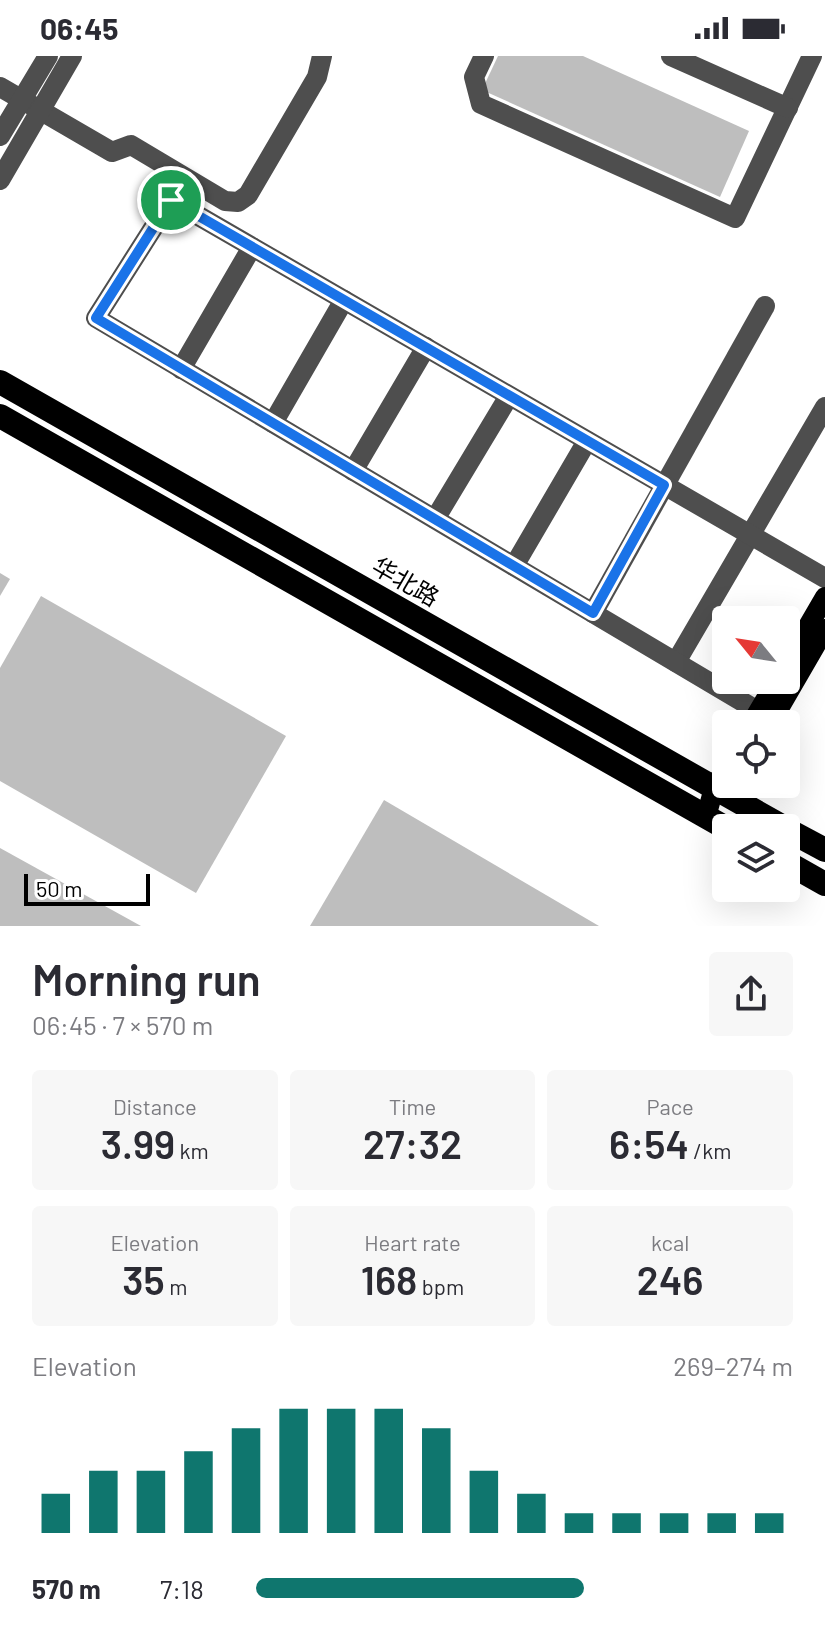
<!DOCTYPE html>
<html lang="en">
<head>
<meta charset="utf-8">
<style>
  :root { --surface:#fff; --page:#f7f7f7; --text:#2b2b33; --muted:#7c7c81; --accent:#0f766e }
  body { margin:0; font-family:Barlow,"Noto Sans SC",sans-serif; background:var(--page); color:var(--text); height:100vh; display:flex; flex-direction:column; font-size:30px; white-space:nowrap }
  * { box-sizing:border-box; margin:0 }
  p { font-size:26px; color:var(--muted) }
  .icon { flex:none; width:44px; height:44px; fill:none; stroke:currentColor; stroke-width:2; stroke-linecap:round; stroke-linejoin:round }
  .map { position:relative; height:870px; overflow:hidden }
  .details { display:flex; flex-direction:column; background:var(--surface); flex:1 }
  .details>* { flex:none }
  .needle { width:52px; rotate:300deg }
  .buttons { position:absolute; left:712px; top:550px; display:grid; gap:16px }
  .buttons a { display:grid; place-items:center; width:88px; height:88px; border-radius:8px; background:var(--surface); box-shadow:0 8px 32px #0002; font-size:40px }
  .scale { position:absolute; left:24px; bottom:20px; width:126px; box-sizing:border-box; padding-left:8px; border:4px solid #000; border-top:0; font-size:22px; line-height:28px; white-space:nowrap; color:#000; -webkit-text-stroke:6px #fff; paint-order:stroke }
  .pin { position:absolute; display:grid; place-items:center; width:68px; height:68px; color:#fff; margin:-34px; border:4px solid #fff; border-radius:50%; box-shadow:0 2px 8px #0007 }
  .round { display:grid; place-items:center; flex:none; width:84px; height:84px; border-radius:8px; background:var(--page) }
  .head { display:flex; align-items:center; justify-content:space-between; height:136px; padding:0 32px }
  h1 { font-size:44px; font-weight:600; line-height:60px }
  .metrics { display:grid; grid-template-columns:repeat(3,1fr); gap:12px; height:136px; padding:8px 32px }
  .metrics div { display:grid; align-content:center; border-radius:8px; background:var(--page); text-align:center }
  .metrics b { font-size:40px; font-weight:600 }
  .metrics small { font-size:22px; font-weight:400 }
  .metrics p { font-size:22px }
  .chart { height:224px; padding:16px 32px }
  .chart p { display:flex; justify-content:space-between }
  .chart svg { width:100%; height:144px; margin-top:8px; stroke:var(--accent); stroke-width:6 }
  ul { padding:0 32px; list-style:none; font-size:26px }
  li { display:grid; grid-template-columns:128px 96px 1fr; align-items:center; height:60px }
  li i { height:20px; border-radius:10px; background:var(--accent) }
  .status { display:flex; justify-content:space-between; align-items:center; height:56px; padding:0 40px; background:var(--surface); direction:ltr }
  .status svg { height:22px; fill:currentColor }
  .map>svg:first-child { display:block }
  .building { fill:#bebebe }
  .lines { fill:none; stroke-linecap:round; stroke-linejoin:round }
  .minor { stroke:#4e4e4e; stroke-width:20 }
  .major { stroke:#000; stroke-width:20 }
  .highway { stroke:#000; stroke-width:24 }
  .route-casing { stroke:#fff; stroke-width:16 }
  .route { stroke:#1a73e8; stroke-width:10 }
  .labels { text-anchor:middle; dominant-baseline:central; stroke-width:6; stroke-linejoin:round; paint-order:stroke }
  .street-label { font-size:24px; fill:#000; stroke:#fff }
</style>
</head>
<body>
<div class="status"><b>06:45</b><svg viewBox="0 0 49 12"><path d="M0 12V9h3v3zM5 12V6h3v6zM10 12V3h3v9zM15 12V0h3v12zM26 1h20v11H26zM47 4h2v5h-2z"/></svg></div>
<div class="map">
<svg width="825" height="870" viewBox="0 0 825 870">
  <rect width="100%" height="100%" fill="#fff"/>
  <g class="building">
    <path d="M498,0H583L749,75L720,141L482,34Z"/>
    <path d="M0,517L10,523L0,540Z"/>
    <path d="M41,540L286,680L196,837L0,725V612Z"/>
    <path d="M384,744L599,870H310Z"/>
    <path d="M0,792L141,870H0Z"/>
  </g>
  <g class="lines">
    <g class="minor">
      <path d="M484,0L474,21L481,48L735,162L812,0"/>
      <path d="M671,0L788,52"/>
      <path d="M0,31L112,96L131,89L225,145L238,146L248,139L317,21L322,0"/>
      <path d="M0,80L48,0"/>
      <path d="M0,124L72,0"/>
      <path d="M181,313L252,191"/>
      <path d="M273,367L344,244"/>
      <path d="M353,415L426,291"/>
      <path d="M435,463L509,340"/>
      <path d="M514,510L587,385"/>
      <path d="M593,557L765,250"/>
      <path d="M676,606L825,351"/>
      <path d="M758,655L96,262L171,144L825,522"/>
    </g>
    <g class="major">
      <path d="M786,608L825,541"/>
      <path d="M751,668L777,624"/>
      <path d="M770,668L825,573"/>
      <path d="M706,761L714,732L726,712"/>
    </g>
    <g class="highway">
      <path d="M0,326L785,772"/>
      <path d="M0,360L726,772"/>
      <path d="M786,773L825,794"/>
      <path d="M786,806L825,828"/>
    </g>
  </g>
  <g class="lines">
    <defs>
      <path id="route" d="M171,144L664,429L593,557L96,262Z"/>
    </defs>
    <use href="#route" class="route-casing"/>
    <use href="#route" class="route"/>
  </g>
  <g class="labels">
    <g class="street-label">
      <text transform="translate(406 525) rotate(30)">华北路</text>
    </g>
  </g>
</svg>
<div class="buttons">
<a><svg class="needle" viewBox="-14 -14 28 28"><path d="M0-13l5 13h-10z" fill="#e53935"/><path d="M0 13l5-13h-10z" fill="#7c7c81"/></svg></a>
<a><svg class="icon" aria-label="locate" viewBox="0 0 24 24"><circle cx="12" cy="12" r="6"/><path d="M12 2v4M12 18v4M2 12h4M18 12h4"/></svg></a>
<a><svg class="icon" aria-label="layers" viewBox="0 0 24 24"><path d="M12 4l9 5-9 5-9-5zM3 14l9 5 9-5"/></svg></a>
</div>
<div class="scale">50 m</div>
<div class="pin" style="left:171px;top:144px;background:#1e9e55"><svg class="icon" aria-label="arrive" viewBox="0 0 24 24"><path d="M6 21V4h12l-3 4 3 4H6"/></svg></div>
</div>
<section class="details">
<div class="head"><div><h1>Morning run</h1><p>06:45 · 7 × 570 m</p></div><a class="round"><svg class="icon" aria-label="share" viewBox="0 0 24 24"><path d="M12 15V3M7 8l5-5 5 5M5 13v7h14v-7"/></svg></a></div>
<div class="metrics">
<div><p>Distance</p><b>3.99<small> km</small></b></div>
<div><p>Time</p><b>27:32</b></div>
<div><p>Pace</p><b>6:54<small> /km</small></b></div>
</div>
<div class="metrics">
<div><p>Elevation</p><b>35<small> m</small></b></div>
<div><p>Heart rate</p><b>168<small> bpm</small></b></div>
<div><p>kcal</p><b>246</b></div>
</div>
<div class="chart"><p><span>Elevation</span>269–274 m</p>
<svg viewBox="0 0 160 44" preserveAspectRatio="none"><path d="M5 44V32M15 44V25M25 44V25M35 44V19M45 44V12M55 44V6M65 44V6M75 44V6M85 44V12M95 44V25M105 44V32M115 44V38M125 44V38M135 44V38M145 44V38M155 44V38"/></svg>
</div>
<ul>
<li><b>570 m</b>7:18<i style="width:61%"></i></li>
</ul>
</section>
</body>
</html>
